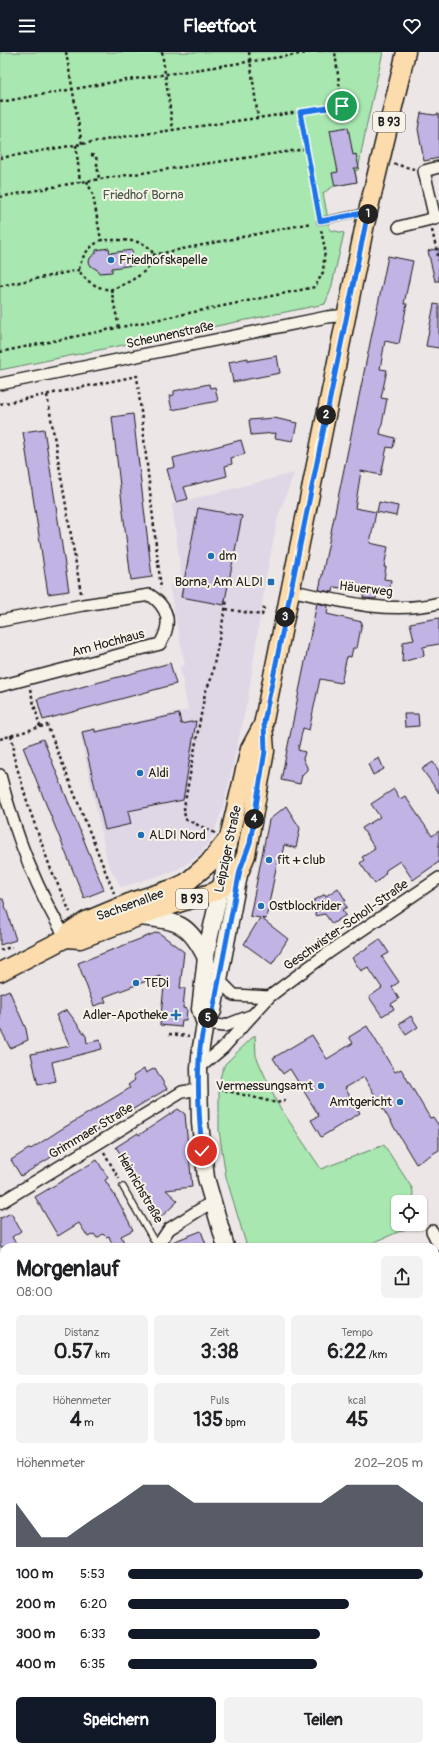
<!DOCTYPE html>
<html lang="de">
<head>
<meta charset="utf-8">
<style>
  :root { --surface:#fff; --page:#f2f2f2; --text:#202124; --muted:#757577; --accent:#111827 }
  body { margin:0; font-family:Pangolin,sans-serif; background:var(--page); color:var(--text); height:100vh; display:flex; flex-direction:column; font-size:15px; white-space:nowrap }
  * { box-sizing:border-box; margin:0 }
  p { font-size:13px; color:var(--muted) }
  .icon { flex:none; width:22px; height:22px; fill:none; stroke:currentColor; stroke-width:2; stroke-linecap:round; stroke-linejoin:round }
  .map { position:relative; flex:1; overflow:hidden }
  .details { position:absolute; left:0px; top:1191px; width:439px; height:508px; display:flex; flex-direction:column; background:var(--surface); border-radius:12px 12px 0 0; box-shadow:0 1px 3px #0004 }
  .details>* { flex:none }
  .buttons { position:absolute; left:391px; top:1143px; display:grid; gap:8px }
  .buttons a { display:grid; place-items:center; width:36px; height:36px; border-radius:6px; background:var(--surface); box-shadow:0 1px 3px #0004; font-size:20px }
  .pin { position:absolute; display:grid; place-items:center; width:34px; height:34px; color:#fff; margin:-17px; border:2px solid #fff; border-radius:50%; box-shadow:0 1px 4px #0007 }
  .km { position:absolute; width:20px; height:20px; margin:-10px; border-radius:50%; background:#222; color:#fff; font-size:11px; line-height:20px; text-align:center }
  .round { display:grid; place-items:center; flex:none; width:42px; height:42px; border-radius:6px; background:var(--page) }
  .head { display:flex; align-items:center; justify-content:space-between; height:68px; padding:0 16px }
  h1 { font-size:22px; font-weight:700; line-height:30px }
  .figures { display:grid; grid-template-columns:repeat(3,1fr); gap:6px; height:68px; padding:4px 16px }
  .figures div { display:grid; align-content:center; border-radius:6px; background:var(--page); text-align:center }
  .figures b { font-size:20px; font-weight:700 }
  .figures small { font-size:11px; font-weight:400 }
  .figures p { font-size:11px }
  .chart { height:112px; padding:8px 16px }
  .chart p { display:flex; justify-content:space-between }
  .chart svg { width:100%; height:72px; margin-top:4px; fill:var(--accent); opacity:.7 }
  .cta { display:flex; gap:8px; margin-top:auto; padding:8px 16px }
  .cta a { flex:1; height:46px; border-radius:6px; background:var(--accent); color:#fff; font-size:16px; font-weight:700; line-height:46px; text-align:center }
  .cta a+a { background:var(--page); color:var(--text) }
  ul { padding:0 16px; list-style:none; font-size:13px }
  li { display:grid; grid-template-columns:64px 48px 1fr; align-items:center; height:30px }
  li i { height:10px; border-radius:5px; background:var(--accent) }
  header { display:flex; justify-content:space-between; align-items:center; height:52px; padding:0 16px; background:var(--accent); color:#fff; font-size:18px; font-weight:700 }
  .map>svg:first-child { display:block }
  .built { fill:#dfd7e6 }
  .green { fill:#a8e7af; stroke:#628266 }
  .building { fill:#c1b3e4; stroke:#1c1c1c }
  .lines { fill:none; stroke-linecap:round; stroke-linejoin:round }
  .lane-casing { stroke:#1c1c1c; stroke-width:8 }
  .street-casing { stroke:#1c1c1c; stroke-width:14 }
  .secondary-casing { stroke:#1c1c1c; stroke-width:19 }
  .primary-casing { stroke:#1c1c1c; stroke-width:21 }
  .path { stroke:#1c1c1c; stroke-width:2.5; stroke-dasharray:3 3; stroke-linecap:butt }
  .lane { stroke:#f7f3e8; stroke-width:5.5 }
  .street { stroke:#f7f3e8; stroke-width:11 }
  .secondary { stroke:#f7f3e8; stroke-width:16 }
  .primary { stroke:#fcdcac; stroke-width:18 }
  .route-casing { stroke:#fff; stroke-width:8 }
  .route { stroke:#1a73e8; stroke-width:5 }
  .poi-dot { fill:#1f6fb2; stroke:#f7f3e8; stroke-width:1.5 }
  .labels { text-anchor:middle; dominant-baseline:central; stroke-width:4; stroke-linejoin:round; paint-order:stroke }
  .shield { fill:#f7f3e8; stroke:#5e5c59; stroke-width:1 }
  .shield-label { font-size:12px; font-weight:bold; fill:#1c1c1c }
  .park-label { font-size:13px; fill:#465948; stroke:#f7f3e8 }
  .poi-label { font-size:13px; fill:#1c1c1c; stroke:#f7f3e8; text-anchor:start }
  .street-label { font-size:13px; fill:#1c1c1c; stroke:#f7f3e8 }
</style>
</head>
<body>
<header><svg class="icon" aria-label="menu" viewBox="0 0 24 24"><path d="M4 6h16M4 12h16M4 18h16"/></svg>Fleetfoot<svg class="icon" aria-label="heart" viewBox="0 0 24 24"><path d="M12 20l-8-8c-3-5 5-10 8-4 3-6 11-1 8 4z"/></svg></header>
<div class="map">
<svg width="439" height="1699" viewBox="0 0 439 1699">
  <rect width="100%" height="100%" fill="#ece6e7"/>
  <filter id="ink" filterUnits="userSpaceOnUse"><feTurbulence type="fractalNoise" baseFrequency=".025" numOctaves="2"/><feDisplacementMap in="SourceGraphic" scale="8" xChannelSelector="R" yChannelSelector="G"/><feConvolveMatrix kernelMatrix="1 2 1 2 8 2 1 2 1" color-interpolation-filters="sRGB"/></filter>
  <g filter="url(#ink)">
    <path class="built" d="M294,421L278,465L265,530L248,646L223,756L214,780L208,792L199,803L184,814L171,820L121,835L108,812L80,682L188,658L180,615L185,613L169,533L182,530L172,452Z"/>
    <g class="green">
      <path d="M0,0H383L367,71L358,118L355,119L357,130L334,134L323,141L330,178L344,181L331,237L325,252L0,318Z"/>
      <path d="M255,983L256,1004L277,1051L321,1117L384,1093L412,1136L415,1150H398V1172H417L363,1195H247L226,1125L219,1078V1037L221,1022L225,1012Z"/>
      <path d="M435,1592L439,1601V1676L435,1671Z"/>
    </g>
    <g class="building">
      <path d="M421,61L434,63L439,62V106L424,109L418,77Z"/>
      <path d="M348,75L353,103L356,102L359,116H354L357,130L335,134L332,121L338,120L330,78Z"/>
      <path d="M109,196L110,201L132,198L134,213L112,216V220L99,221V219L91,214L89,210L90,206L96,201V198Z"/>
      <path d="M439,196V229H435L428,199Z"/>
      <path d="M388,204L413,209L404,252H407L399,292L385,289L380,317L387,318L381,346L387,347L380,382L395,386L393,396L387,395L381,423L361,419L355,456L376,460L370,491L388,495L384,515H386L384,527L391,528L389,541L377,540L376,547L363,546L364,539L334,535L333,540L319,538Z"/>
      <path d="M434,252L439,253V296L426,294Z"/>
      <path d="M277,304L280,321L233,330L229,310L248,306V309Z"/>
      <path d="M209,332L210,336L215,335L218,349L172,358L169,344L174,343V339Z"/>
      <path d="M133,362L152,525L131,528L112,365Z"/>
      <path d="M274,366L297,371L293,389L275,386L276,381L251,383L249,368Z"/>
      <path d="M44,377L69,539L48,542L23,380Z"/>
      <path d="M241,388L245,402L231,406L232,412L225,414L227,424L184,435L188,447L176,450L167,417L175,415L173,406Z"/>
      <path d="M379,450L398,454L396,464L377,460Z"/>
      <path d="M198,456L242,464L224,553L181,545Z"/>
      <path d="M317,551L328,554L327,562L362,570L357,596H353L351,605L347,604L341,631L320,627L309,678L303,676L298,698L305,700L303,707L307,715V718L302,723L300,732L281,728Z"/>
      <path d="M439,566V592L423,595L424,604L402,610L403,590L414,588L410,571Z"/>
      <path d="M170,611L176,632L43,668L37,647Z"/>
      <path d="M179,662L181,672L196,669L183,748L128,759L131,772L105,778L82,680L95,677V680Z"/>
      <path d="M404,662H418L419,674L405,675Z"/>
      <path d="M43,687L104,838L84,846L23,695Z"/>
      <path d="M379,706L384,717L373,723L368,712Z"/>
      <path d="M433,710L439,719V741L422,717Z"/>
      <path d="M394,737L400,747L405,744L432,784L439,779V810L413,828L400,809L386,818L385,822L375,832L360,811L364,808L362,805L375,797L362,776L380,765L371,752Z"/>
      <path d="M286,754L300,776L296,796L284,793L281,807L278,806L266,867L261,866L288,887L272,912L244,892L260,866L250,864L269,768Z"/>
      <path d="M338,836L346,849L343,850L347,855L342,858L346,863L332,872L325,862L315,864L316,852L313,849L325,842L326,844Z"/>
      <path d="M0,847H3L16,888L0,893Z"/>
      <path d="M158,880L184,900L180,936H185L183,956L187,957L186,968H182L181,975L160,973L164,934H159L160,924L104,945L106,950L94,954L78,911Z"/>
      <path d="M380,887L389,901L382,905L399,930L392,935L399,947L391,952L394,957L382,964L369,945L382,936L368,915L361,919L352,906Z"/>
      <path d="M9,938L26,977L28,988L10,996L0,976V942Z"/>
      <path d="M67,958L86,984L87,991L100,988L102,997L52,1010L56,1029L38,1033L31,1002L70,994L56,963Z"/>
      <path d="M411,964L418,975L406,983L399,972Z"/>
      <path d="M367,974L395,1020L401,1017L430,1066L433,1065L439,1074V1098L416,1112L364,1025L345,1036L360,1061L321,1085L311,1068L319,1064L305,1041L290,1017L283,1022L273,1006L312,983L327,1007L353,991L349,985Z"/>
      <path d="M155,1016L167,1037L86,1085V1084L54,1105L53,1104L21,1124L11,1108L30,1096L31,1097L60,1078L130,1036L128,1033L135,1028L133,1024L144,1017L146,1021Z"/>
      <path d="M178,1057L185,1062L192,1135L166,1138L178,1149L160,1166L147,1151L140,1133L116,1095L138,1081L139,1083Z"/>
      <path d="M97,1108L108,1126L105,1128L121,1154L133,1178L121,1184L126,1195H113L109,1184L106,1185L103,1182L97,1186L94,1182L88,1185L79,1171L58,1184L35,1145Z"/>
      <path d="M11,1161L21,1179L12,1185L18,1195H0V1165L1,1166Z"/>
      <path d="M201,1179L207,1195H165L167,1192Z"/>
    </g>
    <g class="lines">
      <defs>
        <g id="lane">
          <path d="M320,169L365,160"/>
          <path d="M123,1135L157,1194"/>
          <path d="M438,1558L439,1560"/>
        </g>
        <g id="street">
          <path d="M435,167L424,119L439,115"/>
          <path d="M399,175L439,165"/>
          <path d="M0,332L327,265L347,263"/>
          <path d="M290,538C339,549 389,563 439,551"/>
          <path d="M0,569L83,553L150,543C169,556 172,572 160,592L0,634"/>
          <path d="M0,723C14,778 36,837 66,886"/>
          <path d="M219,928L234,943L269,945"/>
          <path d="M205,972L224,974L250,964"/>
          <path d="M199,1016L223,996L269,945L282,935L328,901L439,826"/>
          <path d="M0,1151L182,1040L199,1037"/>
          <path d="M432,1179L439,1193"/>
          <path d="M157,1195L169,1177L212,1150"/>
          <path d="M0,1432L4,1430"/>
          <path d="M0,1637L4,1634"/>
          <path d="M0,1652L4,1654"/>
          <path d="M69,1695L75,1699"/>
          <path d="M312,1695L313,1699"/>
        </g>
        <g id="secondary">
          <path d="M138,865C176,869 188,869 206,906"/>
          <path d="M205,972L200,957L207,897L223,825L229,786"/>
          <path d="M226,1195L206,1126L200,1071L199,1016L201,995L205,972L213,959L240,818"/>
          <path d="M420,1695L422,1699"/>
        </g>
        <g id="primary">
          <path d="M66,886L80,887L156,858L214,840L224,834L240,818L246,803L265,699L263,673L365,172L406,0"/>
          <path d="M0,920L66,886L72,878L86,869L134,849L175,836L186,831L208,812L229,786L250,697L263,673"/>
        </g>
      </defs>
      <use href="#lane" class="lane-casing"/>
      <use href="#street" class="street-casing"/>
      <use href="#secondary" class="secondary-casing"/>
      <use href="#primary" class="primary-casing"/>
      <g class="path">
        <path d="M66,0L82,92"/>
        <path d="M162,0L173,78"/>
        <path d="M249,0L258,66"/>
        <path d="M0,50L108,31L313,0"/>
        <path d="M300,60L318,161"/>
        <path d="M76,93L80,130"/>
        <path d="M91,103L96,104L99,127"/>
        <path d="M0,106L116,86L342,54L335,0"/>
        <path d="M394,112L414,117"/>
        <path d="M87,129L93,143L101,188C115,188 142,186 151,198C163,214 124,234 112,237C101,239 83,228 79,218C81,204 89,195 101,188"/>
        <path d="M0,145L80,130L306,97"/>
        <path d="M432,178L439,209"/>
        <path d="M153,203L311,171"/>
        <path d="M0,234L79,218"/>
        <path d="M111,237L119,276"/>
        <path d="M0,300L315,235L323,220L325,197L321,178"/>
        <path d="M47,343L81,541"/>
        <path d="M0,352L137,324L161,537"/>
        <path d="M226,557L262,563L265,552"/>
        <path d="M40,675L47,673L114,841"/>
        <path d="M11,683L14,695L13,702L29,756L50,815L70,860"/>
        <path d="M0,687L40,675L30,637"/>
        <path d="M215,781L185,767L184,755L205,641L211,627L227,548H225"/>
        <path d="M0,898L12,895"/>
        <path d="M169,982L189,984"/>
        <path d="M219,1037L277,1051L286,1048"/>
        <path d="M104,1100L119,1127"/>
        <path d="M435,1303L439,1301"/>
        <path d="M438,1549V1531"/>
      </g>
      <use href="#lane" class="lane"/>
      <use href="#street" class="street"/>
      <use href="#secondary" class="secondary"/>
      <use href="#primary" class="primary"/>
    </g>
  </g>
  <g class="lines" filter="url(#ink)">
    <defs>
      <path id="route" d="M202,1099C199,1066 194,1004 205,972C206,968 210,963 213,959L240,818L250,791L265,699L264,670L368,160L320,169L300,60L342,54"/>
    </defs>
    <use href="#route" class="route-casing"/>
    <use href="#route" class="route"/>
  </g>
  <g class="poi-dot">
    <circle cx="111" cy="208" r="4"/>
    <circle cx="211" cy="504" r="4"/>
    <rect x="267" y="526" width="8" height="8" rx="2"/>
    <circle cx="140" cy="721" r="4"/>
    <circle cx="141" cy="783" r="4"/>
    <circle cx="269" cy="808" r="4"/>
    <circle cx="261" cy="854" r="4"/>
    <circle cx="136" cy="931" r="4"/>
    <path d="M174 957h4v4h4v4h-4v4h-4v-4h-4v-4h4z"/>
    <circle cx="321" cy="1034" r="4"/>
    <circle cx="400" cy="1050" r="4"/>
  </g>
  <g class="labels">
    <g class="shield">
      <rect x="373" y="60" width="32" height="20" rx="3"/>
      <rect x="176" y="837" width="32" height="20" rx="3"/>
    </g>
    <g class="shield-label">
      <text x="389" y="70">B 93</text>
      <text x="192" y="847">B 93</text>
    </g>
    <g class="park-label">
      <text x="143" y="143">Friedhof Borna</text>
    </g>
    <g class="poi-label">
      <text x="119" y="208">Friedhofskapelle</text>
      <text x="219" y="504">dm</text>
      <text x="263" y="530" text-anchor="end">Borna, Am ALDI</text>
      <text x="148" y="721">Aldi</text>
      <text x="149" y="783">ALDI Nord</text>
      <text x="277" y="808">fit + club</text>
      <text x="269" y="854">Ostblockrider</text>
      <text x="144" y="931">TEDi</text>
      <text x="168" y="963" text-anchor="end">Adler-Apotheke</text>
      <text x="313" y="1034" text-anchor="end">Vermessungsamt</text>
      <text x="392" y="1050" text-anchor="end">Amtgericht</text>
    </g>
    <g class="street-label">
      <text transform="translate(170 283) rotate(-12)">Scheunenstraße</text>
      <text transform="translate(366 537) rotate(7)">Häuerweg</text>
      <text transform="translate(108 591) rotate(-15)">Am Hochhaus</text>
      <text transform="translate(228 797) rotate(-78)">Leipziger Straße</text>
      <text transform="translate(130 853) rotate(-20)">Sachsenallee</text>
      <text transform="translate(346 873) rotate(-35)">Geschwister-Scholl-Straße</text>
      <text transform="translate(91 1079) rotate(-31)">Grimmaer Straße</text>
      <text transform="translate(140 1136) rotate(60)">Heinrichstraße</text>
    </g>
  </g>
</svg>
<div class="buttons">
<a><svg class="icon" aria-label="locate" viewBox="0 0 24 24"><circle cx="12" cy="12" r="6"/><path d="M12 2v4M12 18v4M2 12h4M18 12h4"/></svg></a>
</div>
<div class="pin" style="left:342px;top:54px;background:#1e9e55"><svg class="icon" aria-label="arrive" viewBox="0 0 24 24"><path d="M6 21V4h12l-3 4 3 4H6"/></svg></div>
<div class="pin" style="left:202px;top:1099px;background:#d93025"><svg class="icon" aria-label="check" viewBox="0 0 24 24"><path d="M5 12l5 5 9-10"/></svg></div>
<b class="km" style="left:368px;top:162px">1</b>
<b class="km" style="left:326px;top:363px">2</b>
<b class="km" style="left:285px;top:565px">3</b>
<b class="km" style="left:254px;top:767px">4</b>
<b class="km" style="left:208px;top:966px">5</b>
<section class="details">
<div class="head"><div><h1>Morgenlauf</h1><p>08:00</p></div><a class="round"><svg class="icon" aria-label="share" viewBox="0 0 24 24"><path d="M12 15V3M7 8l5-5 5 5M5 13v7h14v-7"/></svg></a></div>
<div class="figures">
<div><p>Distanz</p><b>0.57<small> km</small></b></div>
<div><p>Zeit</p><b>3:38</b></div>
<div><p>Tempo</p><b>6:22<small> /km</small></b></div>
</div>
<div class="figures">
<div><p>Höhenmeter</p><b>4<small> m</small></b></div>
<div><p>Puls</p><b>135<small> bpm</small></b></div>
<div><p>kcal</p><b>45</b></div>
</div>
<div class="chart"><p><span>Höhenmeter</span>202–205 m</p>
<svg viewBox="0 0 160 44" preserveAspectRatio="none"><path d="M0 44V17L10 38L20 38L30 27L40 17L50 6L60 6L70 17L80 17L90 17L100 17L110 17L120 17L130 6L140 6L150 6L160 17V44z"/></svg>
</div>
<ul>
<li><b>100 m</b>5:53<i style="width:100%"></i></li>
<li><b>200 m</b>6:20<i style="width:75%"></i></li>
<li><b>300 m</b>6:33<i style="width:65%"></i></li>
<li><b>400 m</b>6:35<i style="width:64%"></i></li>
</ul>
<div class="cta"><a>Speichern</a><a>Teilen</a></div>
</section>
</div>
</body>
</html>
